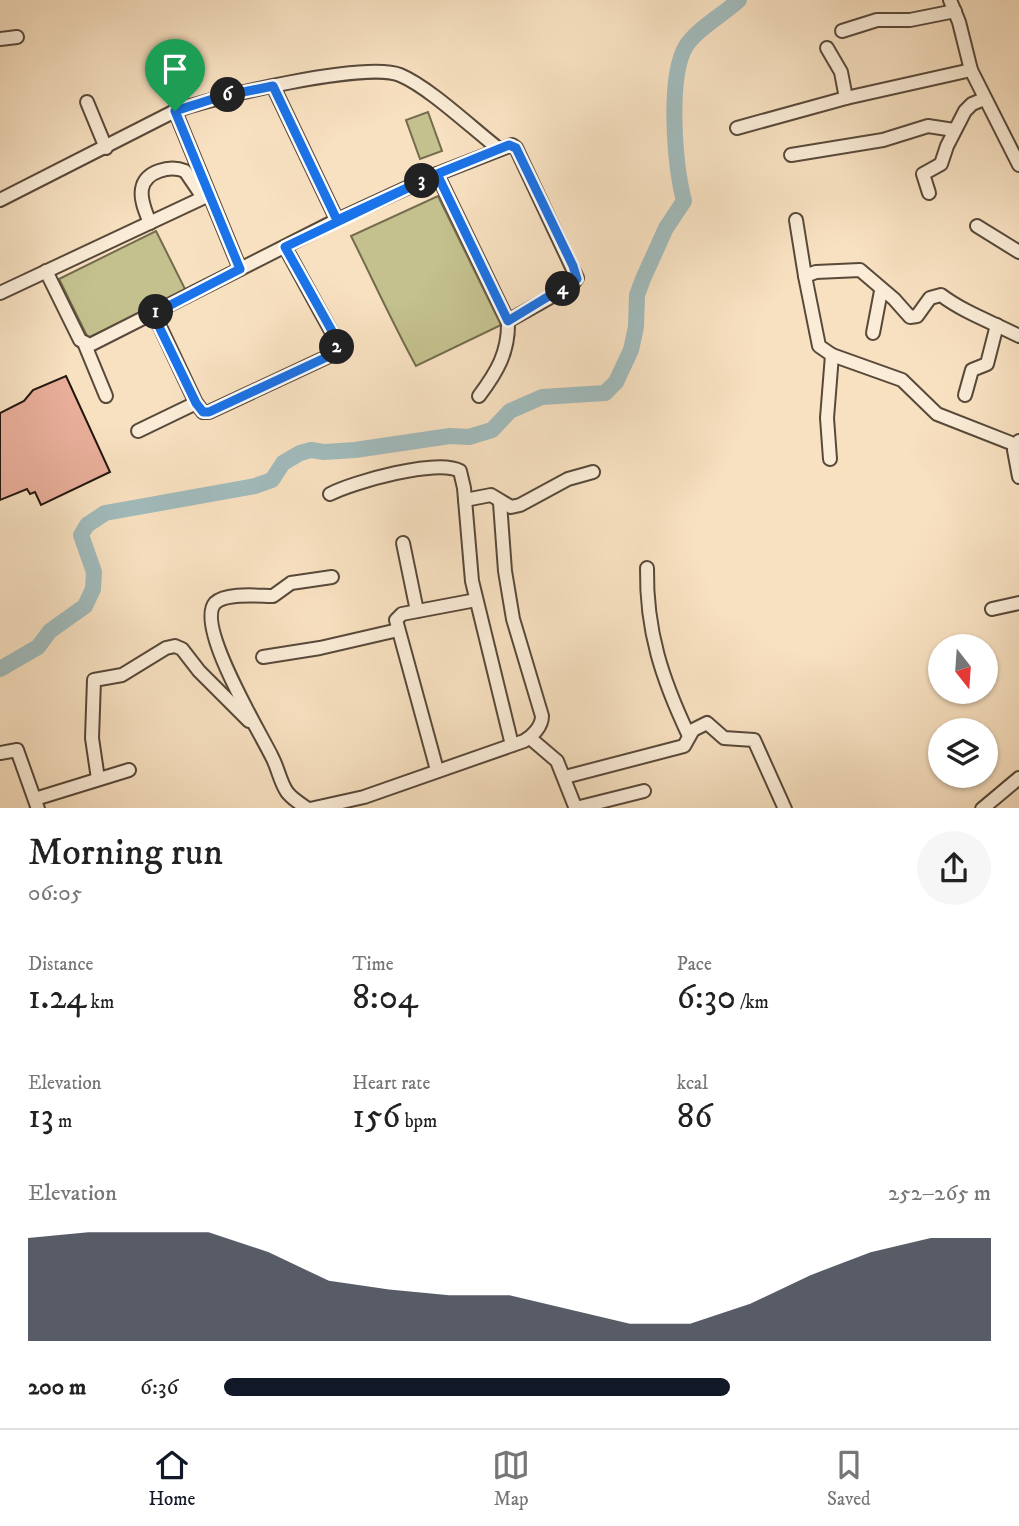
<!DOCTYPE html>
<html lang="en">
<head>
<meta charset="utf-8">
<style>
  :root { --surface:#fff; --page:#f6f6f6; --text:#222; --muted:#767676; --line:#e0e0e0; --accent:#111827 }
  body { margin:0; font-family:"IM FELL DW Pica",serif; background:var(--page); color:var(--text); height:100vh; display:flex; flex-direction:column; font-size:26px; white-space:nowrap }
  * { box-sizing:border-box; margin:0 }
  p { font-size:23px; color:var(--muted) }
  .icon { flex:none; width:38px; height:38px; fill:none; stroke:currentColor; stroke-width:2; stroke-linecap:round; stroke-linejoin:round }
  .map { position:relative; height:808px; overflow:hidden }
  .panel { display:flex; flex-direction:column; background:var(--surface); flex:1 }
  .panel>* { flex:none }
  .needle { width:46px; rotate:163deg }
  .buttons { position:absolute; left:928px; top:634px; display:grid; gap:14px }
  .buttons a { display:grid; place-items:center; width:70px; height:70px; border-radius:50%; background:var(--surface); box-shadow:0 2px 5px #0004; font-size:35px }
  .pin { position:absolute; display:grid; place-items:center; width:60px; height:60px; color:#fff; margin:-72px -30px; border-radius:50% 50% 50% 0; rotate:-45deg; box-shadow:0 0 7px #0007 }
  .pin .icon { rotate:45deg }
  .km { position:absolute; width:35px; height:35px; margin:-18px; border-radius:50%; background:#222; color:#fff; font-size:19px; line-height:35px; text-align:center }
  .round { display:grid; place-items:center; flex:none; width:74px; height:74px; border-radius:37px; background:var(--page) }
  .overview { display:flex; align-items:center; justify-content:space-between; height:119px; padding:0 28px }
  h1 { font-size:38px; font-weight:600; line-height:52px }
  .metrics { display:grid; grid-template-columns:repeat(3,1fr); gap:10px; height:119px; padding:7px 28px }
  .metrics div { display:grid; align-content:center }
  .metrics b { font-size:35px; font-weight:600 }
  .metrics small { font-size:19px; font-weight:400 }
  .metrics p { font-size:19px }
  .chart { height:196px; padding:14px 28px }
  .chart p { display:flex; justify-content:space-between }
  .chart svg { width:100%; height:126px; margin-top:7px; fill:var(--accent); opacity:.7 }
  ul { padding:0 28px; list-style:none; font-size:23px }
  li { display:grid; grid-template-columns:112px 84px 1fr; align-items:center; height:52px }
  li i { height:18px; border-radius:9px; background:var(--accent) }
  .dock { display:flex; justify-content:space-around; align-items:center; height:98px; border-top:2px solid var(--line); background:var(--surface); font-size:19px; color:var(--muted) }
  .dock a { display:grid; justify-items:center; gap:4px }
  .dock .current { color:var(--accent) }
  .map>svg:first-child { display:block }
  .green { fill:#c4c18e; stroke:#736c4e; stroke-width:2 }
  .lines { fill:none; stroke-linecap:round; stroke-linejoin:round }
  .river { stroke:#a1bbbc; stroke-width:16 }
  .building { fill:#eaaf9b; stroke:#22160d; stroke-width:2 }
  .minor-casing { stroke:#58493a; stroke-width:16 }
  .minor { stroke:#faecd7; stroke-width:12 }
  .rail { stroke:#22160d; stroke-width:2.5; stroke-dasharray:12 12; stroke-linecap:butt }
  .route-casing { stroke:#fff; stroke-width:14 }
  .route { stroke:#1a73e8; stroke-width:9 }
</style>
</head>
<body>
<div class="map">
<svg width="1019" height="809" viewBox="0 0 1019 809">
  <rect width="100%" height="100%" fill="#f8e1c1"/>
  <filter id="stains"><feTurbulence type="fractalNoise" baseFrequency=".00286" numOctaves="4"/><feColorMatrix values="0 0 0 0 .2 0 0 0 0 .09 0 0 0 0 .02 0 0 0 .5 -.17"/></filter>
  <radialGradient id="worn" r=".72"><stop offset=".6" stop-color="#630" stop-opacity="0"/><stop offset="1" stop-color="#630" stop-opacity=".3"/></radialGradient>
  <g class="green">
    <path d="M428,112L442,151L420,159L406,120Z"/>
    <path d="M438,196L501,325L416,366C392,322 373,280 351,236Z"/>
    <path d="M156,231L186,291L88,338L59,279Z"/>
  </g>
  <g class="lines">
    <path class="river" d="M0,669L38,647L50,631L85,606L93,589L94,572L81,535L87,525L105,513L255,486L272,480L283,463L300,453L311,450L324,452L355,450L450,436L469,437L492,430L510,411L542,397L605,393L616,382L631,350L636,327L637,295L643,279L666,228L684,201C675,166 667,78 686,46C698,28 723,15 739,0"/>
  </g>
  <path class="building" d="M66,376L110,472L41,505L35,492L30,494L27,489L0,500V413L24,401L33,390Z"/>
  <g class="lines">
    <defs>
      <g id="minor">
        <path d="M950,0L959,22L971,70L1019,165"/>
        <path d="M842,31L877,20H910L955,11"/>
        <path d="M0,39L17,37"/>
        <path d="M827,48L841,72L846,98"/>
        <path d="M273,86L337,220"/>
        <path d="M87,102L106,148"/>
        <path d="M175,111L240,269"/>
        <path d="M737,128L846,98L971,70"/>
        <path d="M791,155L883,140L928,126L954,130"/>
        <path d="M437,174L508,321C509,352 497,372 479,396"/>
        <path d="M929,193L923,174L941,164L947,146L965,111L972,104L984,99"/>
        <path d="M0,200L175,111C214,97 366,61 400,75C429,87 473,129 499,149"/>
        <path d="M796,220L805,276"/>
        <path d="M150,223C146,213 140,200 142,189C145,171 170,165 185,171L202,196"/>
        <path d="M977,226L1019,252"/>
        <path d="M46,271L80,340L90,345L337,220L437,174L512,145L516,148L577,278L572,285L508,321"/>
        <path d="M0,293L209,195"/>
        <path d="M154,314L196,403L203,412H209L329,356L337,350V342L285,247"/>
        <path d="M873,333L881,291"/>
        <path d="M85,345L106,396"/>
        <path d="M832,355L902,380L937,414L1016,445"/>
        <path d="M965,395L972,370L987,364L997,325"/>
        <path d="M138,431L196,403"/>
        <path d="M1019,441L1014,450L1019,477"/>
        <path d="M830,459L827,418L832,355L819,346L805,276L816,272L860,270L894,299L910,317L917,316L930,298L941,295C965,313 992,322 1019,336"/>
        <path d="M330,494C353,482 438,458 460,471L464,488L472,581L512,745"/>
        <path d="M465,500L491,495L511,507L520,505L568,479L593,472"/>
        <path d="M403,543L417,611"/>
        <path d="M647,568C646,631 662,679 689,736"/>
        <path d="M992,609L1019,603"/>
        <path d="M263,657L320,648L398,630"/>
        <path d="M530,738L557,761L576,809"/>
        <path d="M0,753L17,750L38,809"/>
        <path d="M437,770L396,620L402,614L476,600"/>
        <path d="M565,777L684,746L693,730L707,723L724,738L754,740L785,809"/>
        <path d="M98,779L92,738L94,680L122,675L166,648L175,646L182,649L199,671L249,721"/>
        <path d="M35,799L129,770"/>
        <path d="M576,808L644,791"/>
        <path d="M308,809C301,804 292,799 287,792C280,782 278,768 272,757C260,732 195,626 215,603C226,592 260,596 273,596L291,583L332,577"/>
        <path d="M310,809L364,797L524,741C533,736 542,726 542,716L513,619L505,571L500,503"/>
        <path d="M982,809L1019,778"/>
      </g>
    </defs>
    <use href="#minor" class="minor-casing"/>
    <use href="#minor" class="minor"/>
    <path class="rail" d="M1019,809V808"/>
  </g>
  <g class="lines">
    <defs>
      <path id="route" d="M175,111L240,269L153,314L196,403L203,412H209L329,356L337,350V342L332,331L285,247L437,174L509,145L516,148L573,266L577,279L508,321L437,174L337,220L273,86L219,97L175,111"/>
    </defs>
    <use href="#route" class="route-casing"/>
    <use href="#route" class="route"/>
  </g>
  <rect width="100%" height="100%" filter="url(#stains)"/>
  <rect width="100%" height="100%" fill="url(#worn)"/>
</svg>
<div class="buttons">
<a><svg class="needle" viewBox="-14 -14 28 28"><path d="M0-13l5 13h-10z" fill="#e53935"/><path d="M0 13l5-13h-10z" fill="#767676"/></svg></a>
<a><svg class="icon" aria-label="layers" viewBox="0 0 24 24"><path d="M12 4l9 5-9 5-9-5zM3 14l9 5 9-5"/></svg></a>
</div>
<div class="pin" style="left:175px;top:111px;background:#1e9e55"><svg class="icon" aria-label="arrive" viewBox="0 0 24 24"><path d="M6 21V4h12l-3 4 3 4H6"/></svg></div>
<b class="km" style="left:156px;top:312px">1</b>
<b class="km" style="left:337px;top:347px">2</b>
<b class="km" style="left:422px;top:181px">3</b>
<b class="km" style="left:563px;top:289px">4</b>
<b class="km" style="left:228px;top:95px">6</b>
</div>
<section class="panel">
<div class="overview"><div><h1>Morning run</h1><p>06:05</p></div><a class="round"><svg class="icon" aria-label="share" viewBox="0 0 24 24"><path d="M12 15V3M7 8l5-5 5 5M5 13v7h14v-7"/></svg></a></div>
<div class="metrics">
<div><p>Distance</p><b>1.24<small> km</small></b></div>
<div><p>Time</p><b>8:04</b></div>
<div><p>Pace</p><b>6:30<small> /km</small></b></div>
</div>
<div class="metrics">
<div><p>Elevation</p><b>13<small> m</small></b></div>
<div><p>Heart rate</p><b>156<small> bpm</small></b></div>
<div><p>kcal</p><b>86</b></div>
</div>
<div class="chart"><p><span>Elevation</span>252–265 m</p>
<svg viewBox="0 0 160 44" preserveAspectRatio="none"><path d="M0 44V8L10 6L20 6L30 6L40 13L50 23L60 26L70 28L80 28L90 33L100 38L110 38L120 31L130 21L140 13L150 8L160 8V44z"/></svg>
</div>
<ul>
<li><b>200 m</b>6:36<i style="width:66%"></i></li>
</ul>
</section>
<nav class="dock">
<a class="current"><svg class="icon" aria-label="home" viewBox="0 0 24 24"><path d="M3 11l9-7 9 7M6 9v11h12V9"/></svg>Home</a>
<a><svg class="icon" aria-label="map" viewBox="0 0 24 24"><path d="M3 6l6-2 6 2 6-2v14l-6 2-6-2-6 2zM9 4v14M15 6v14"/></svg>Map</a>
<a><svg class="icon" aria-label="saved" viewBox="0 0 24 24"><path d="M7 4h10v16l-5-4-5 4z"/></svg>Saved</a>
</nav>
</body>
</html>
